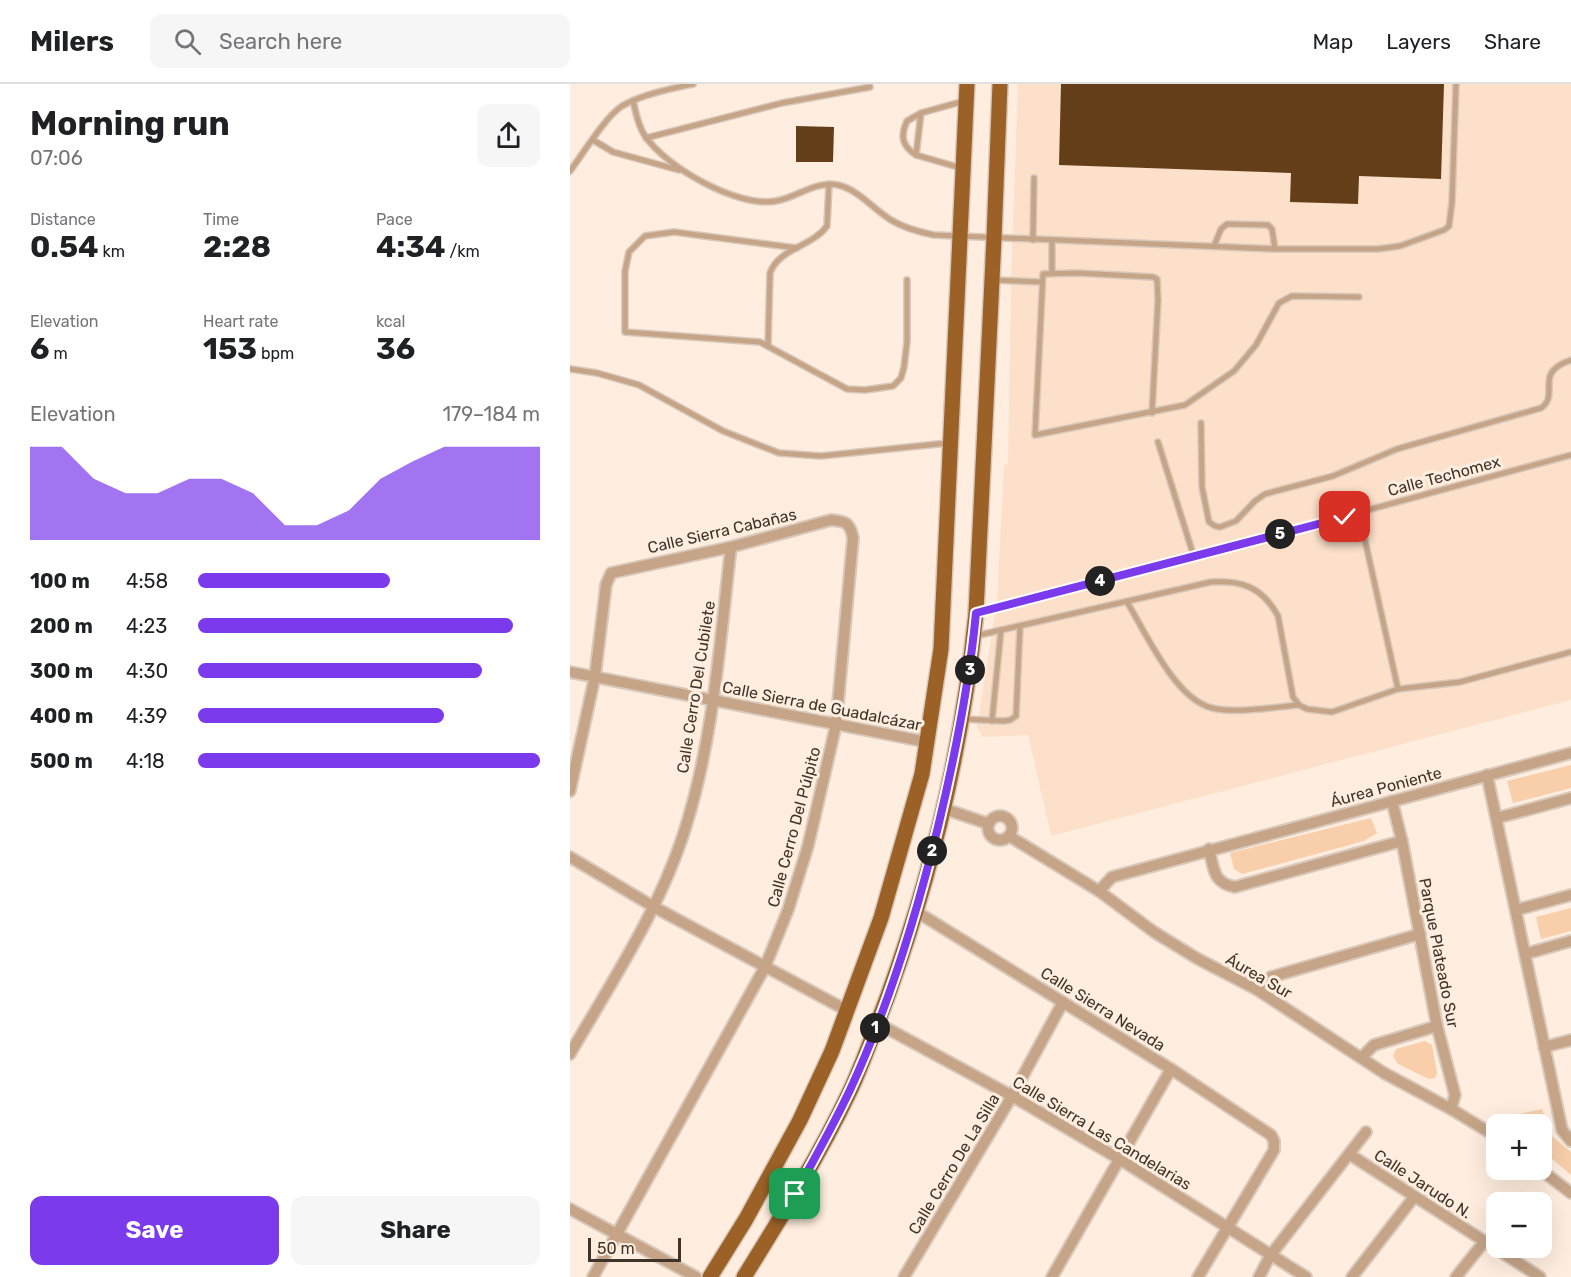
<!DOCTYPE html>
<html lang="en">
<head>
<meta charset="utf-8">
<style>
  :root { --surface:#fff; --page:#f6f6f6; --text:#202124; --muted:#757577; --line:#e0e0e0; --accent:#7c3aed }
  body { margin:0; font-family:Rubik,sans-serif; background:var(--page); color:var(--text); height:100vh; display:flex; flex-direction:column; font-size:22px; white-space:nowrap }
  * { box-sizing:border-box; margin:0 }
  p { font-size:20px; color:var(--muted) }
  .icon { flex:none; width:33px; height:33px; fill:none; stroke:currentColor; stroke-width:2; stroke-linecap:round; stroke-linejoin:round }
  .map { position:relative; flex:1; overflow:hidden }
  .sheet { display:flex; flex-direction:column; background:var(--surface); width:570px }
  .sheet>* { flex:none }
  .fabs { position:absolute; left:916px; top:1030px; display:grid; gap:12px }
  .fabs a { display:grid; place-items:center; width:66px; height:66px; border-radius:12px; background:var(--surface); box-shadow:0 6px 24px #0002; font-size:30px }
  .scale { position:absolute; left:18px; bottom:15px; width:93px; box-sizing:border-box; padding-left:6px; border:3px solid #3f342a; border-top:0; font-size:16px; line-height:21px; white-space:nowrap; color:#3f342a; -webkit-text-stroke:4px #ffeedf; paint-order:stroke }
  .pin { position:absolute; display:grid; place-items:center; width:51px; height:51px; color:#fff; margin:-26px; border-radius:12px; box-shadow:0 3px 9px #0006 }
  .km { position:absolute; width:30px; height:30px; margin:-15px; border-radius:50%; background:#222; color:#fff; font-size:16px; line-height:30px; text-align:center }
  .round { display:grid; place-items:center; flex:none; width:63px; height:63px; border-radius:12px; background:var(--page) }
  .head { display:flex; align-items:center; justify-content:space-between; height:102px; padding:0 30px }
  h1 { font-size:33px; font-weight:700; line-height:45px }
  .metrics { display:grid; grid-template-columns:repeat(3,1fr); gap:9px; height:102px; padding:6px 30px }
  .metrics div { display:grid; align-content:center }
  .metrics b { font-size:30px; font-weight:700 }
  .metrics small { font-size:16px; font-weight:400 }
  .metrics p { font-size:16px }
  .chart { height:168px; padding:12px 30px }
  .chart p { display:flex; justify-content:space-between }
  .chart svg { width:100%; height:108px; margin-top:6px; fill:var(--accent); opacity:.7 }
  .cta { display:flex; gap:12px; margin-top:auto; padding:12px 30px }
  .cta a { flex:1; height:69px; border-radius:12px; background:var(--accent); color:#fff; font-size:24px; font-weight:700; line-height:69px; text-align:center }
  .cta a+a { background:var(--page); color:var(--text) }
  ul { padding:0 30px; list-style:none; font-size:20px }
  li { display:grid; grid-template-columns:96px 72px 1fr; align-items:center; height:45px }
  li i { height:15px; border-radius:8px; background:var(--accent) }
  header { display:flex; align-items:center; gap:36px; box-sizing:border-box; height:84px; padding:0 30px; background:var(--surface); border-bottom:2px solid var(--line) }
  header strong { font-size:28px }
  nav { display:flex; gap:33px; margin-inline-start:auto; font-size:21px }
  .search { width:420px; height:54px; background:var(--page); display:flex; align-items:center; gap:15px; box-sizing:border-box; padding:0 21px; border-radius:12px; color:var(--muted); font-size:22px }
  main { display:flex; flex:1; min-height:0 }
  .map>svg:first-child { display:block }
  .built { fill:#fce0c9 }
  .park { fill:#f9cfab }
  .building { fill:#633e19 }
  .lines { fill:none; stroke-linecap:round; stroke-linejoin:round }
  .lane-casing { stroke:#d9c9bb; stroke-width:8 }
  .street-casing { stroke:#d9c9bb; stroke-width:14 }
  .primary-casing { stroke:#d9c9bb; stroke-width:18 }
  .lane { stroke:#c5a488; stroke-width:5 }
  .street { stroke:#c5a488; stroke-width:10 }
  .primary { stroke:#9b6127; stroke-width:15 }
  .route-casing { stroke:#fff; stroke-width:12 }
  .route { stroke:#7c3aed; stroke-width:8 }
  .labels { text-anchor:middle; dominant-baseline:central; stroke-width:6; stroke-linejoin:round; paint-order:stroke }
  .street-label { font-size:16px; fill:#3f342a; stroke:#ffeedf }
</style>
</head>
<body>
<header>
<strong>Milers</strong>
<div class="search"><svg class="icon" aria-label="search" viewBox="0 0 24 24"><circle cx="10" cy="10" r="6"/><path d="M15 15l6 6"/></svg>Search here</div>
<nav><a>Map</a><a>Layers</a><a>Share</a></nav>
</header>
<main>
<section class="sheet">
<div class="head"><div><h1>Morning run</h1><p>07:06</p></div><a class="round"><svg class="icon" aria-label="share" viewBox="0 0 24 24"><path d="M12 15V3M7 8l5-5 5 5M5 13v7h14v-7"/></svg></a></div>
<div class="metrics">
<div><p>Distance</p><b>0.54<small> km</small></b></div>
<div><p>Time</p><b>2:28</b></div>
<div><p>Pace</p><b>4:34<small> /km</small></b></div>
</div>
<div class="metrics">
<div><p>Elevation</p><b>6<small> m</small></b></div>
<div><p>Heart rate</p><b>153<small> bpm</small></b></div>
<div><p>kcal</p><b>36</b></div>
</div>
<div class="chart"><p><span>Elevation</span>179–184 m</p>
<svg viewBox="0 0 160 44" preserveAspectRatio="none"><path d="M0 44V6L10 6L20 19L30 25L40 25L50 19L60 19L70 25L80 38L90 38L100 32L110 19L120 12L130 6L140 6L150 6L160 6V44z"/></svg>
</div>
<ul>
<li><b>100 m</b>4:58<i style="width:56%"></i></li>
<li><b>200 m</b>4:23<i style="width:92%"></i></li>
<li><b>300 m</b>4:30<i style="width:83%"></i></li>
<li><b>400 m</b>4:39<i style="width:72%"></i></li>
<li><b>500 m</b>4:18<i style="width:100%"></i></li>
</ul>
<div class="cta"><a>Save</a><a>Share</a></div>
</section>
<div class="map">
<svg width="1001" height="1193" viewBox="0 0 1001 1193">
  <rect width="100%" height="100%" fill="#ffeedf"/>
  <path class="built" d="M448,0H1001V616L481,752L458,651L413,653L407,644L427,516L434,382L438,379L441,197Z"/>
  <g class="park">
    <path d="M1001,681V704L943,719L937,697Z"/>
    <path d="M801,734L807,749L794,757L672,790L664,785L660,769Z"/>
    <path d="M1001,824V847L971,855L966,833Z"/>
    <path d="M855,957L862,961L867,989L865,994L859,995L828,980L823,972L826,965Z"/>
    <path d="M972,1025L982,1052L1001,1068V1091L972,1066V1041H936L927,1035Z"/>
  </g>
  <g class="building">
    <path d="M491,0H874L871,95L789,92L788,120L720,118L721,89L489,81Z"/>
    <path d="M226,42L264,43L263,78H226Z"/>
  </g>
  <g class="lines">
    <defs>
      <g id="lane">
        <path d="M63,17C66,29 68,42 75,52C97,84 168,124 206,117C226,114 246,96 268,101C289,106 303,125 321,136C334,144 349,148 364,151L705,165H808L830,162L874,146L879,142L882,118L886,0"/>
        <path d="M76,54L212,19L300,3"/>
        <path d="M23,56L43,68L109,86"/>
        <path d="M346,71C332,62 330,52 337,37L351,29"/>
        <path d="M391,84L346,71L351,29L394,17"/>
        <path d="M0,87C13,70 35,33 52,22C73,10 100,5 123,0"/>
        <path d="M463,156L464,94"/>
        <path d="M644,162L651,145L657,140L698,141L702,145L705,165"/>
        <path d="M227,164L104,148L75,152L59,168L55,187V248L190,258L277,305L295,306L323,302L331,294L334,283L337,258V196"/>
        <path d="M482,189V157"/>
        <path d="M424,196L471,198"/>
        <path d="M198,260L200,189C209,164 242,163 257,142L259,100"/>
        <path d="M0,285L27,289L69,301L153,347L209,369L251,372L378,359"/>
        <path d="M582,329L588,216L587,195L583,193L507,189L473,190L465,351L615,321L664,287L686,261L709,219L722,212L789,213"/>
        <path d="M631,339L632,403L639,438L645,442L650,443L666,437L685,417L695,410L763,392L827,365L971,324C991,310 962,289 1001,276"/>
        <path d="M588,358L624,473"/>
        <path d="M795,456L828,605"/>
        <path d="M557,518C576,549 605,615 642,624C667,630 703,623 729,621"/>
        <path d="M408,528L624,473L1001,371"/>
        <path d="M405,552L641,498C672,496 692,503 708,532L723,613L729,621L737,625L762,628L828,605L890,598L1001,568"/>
        <path d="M392,635L434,637L440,636L446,632L450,543"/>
        <path d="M422,637L431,546"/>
      </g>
      <g id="street">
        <path d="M0,588L357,658"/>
        <path d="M917,691L992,1046L1001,1057"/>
        <path d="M0,707L25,592L36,501L41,489L161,463L261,436C276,437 280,439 283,454L266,641L238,762L218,826L195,883L23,1193"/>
        <path d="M822,717L832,757L867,942L885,1011L881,1025"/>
        <path d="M372,724L419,740"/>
        <circle cx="430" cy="744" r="12"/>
        <path d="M927,734L1001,714"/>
        <path d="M439,752L529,807L584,848L628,875L686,905L814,989L881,1025L927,1053"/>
        <path d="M639,765C644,785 643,799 665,803L832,757"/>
        <path d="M0,773L84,823L278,927"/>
        <path d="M529,807L542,793L1001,669"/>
        <path d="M946,826L1001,811"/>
        <path d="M347,828L601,985L701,1051L704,1057V1066L628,1193"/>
        <path d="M955,870L1001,857"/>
        <path d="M686,905L701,893L850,850"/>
        <path d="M307,939L442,1012L551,1076L736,1193"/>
        <path d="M974,963L1001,956"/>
        <path d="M0,970C42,897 91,824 116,742C144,652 150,556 161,463"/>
        <path d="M792,973L804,961L867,942"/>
        <path d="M779,1070L970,1193"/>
        <path d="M971,1086L1001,1109"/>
        <path d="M0,1125L126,1193"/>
        <path d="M334,1193L442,1012L493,918"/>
        <path d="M482,1193L601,985"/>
        <path d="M689,1193L700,1172L796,1048"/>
        <path d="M782,1193L844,1113"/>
        <path d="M886,1193L914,1158"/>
      </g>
      <g id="primary">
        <path d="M140,1193L176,1135L230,1036L262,967L311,834L352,690L371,565L397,0"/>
        <path d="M174,1193C212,1132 249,1072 280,1007C294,977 305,945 317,914C362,790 393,660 406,529L424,154L430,0"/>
      </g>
    </defs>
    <use href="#lane" class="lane-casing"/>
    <use href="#street" class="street-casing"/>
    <use href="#primary" class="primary-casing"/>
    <use href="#lane" class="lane"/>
    <use href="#street" class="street"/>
    <use href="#primary" class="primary"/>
  </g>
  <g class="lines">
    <defs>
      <path id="route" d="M225,1110C244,1076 263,1042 280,1006C319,922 346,833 368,743C385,672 399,602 406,529L775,433"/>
    </defs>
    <use href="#route" class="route-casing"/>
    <use href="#route" class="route"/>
  </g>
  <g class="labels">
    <g class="street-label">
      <text transform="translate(874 392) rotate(-15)">Calle Techomex</text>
      <text transform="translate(152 447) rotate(-13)">Calle Sierra Cabañas</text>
      <text transform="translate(126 603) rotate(-81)">Calle Cerro Del Cubilete</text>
      <text transform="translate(252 622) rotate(11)">Calle Sierra de Guadalcázar</text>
      <text transform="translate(816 703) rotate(-15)">Áurea Poniente</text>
      <text transform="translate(224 743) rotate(-75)">Calle Cerro Del Púlpito</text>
      <text transform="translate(869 869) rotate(79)">Parque Plateado Sur</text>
      <text transform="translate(689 892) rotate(30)">Áurea Sur</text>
      <text transform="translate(533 925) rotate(32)">Calle Sierra Nevada</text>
      <text transform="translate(532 1049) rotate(31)">Calle Sierra Las Candelarias</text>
      <text transform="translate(384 1080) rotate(-59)">Calle Cerro De La Silla</text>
      <text transform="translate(853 1100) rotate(33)">Calle Jarudo N.</text>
    </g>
  </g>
</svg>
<div class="fabs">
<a>+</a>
<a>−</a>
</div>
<div class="scale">50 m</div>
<div class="pin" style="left:225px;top:1110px;background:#1e9e55"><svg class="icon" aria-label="arrive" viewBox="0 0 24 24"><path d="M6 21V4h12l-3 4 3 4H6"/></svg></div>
<div class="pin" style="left:775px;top:433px;background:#d93025"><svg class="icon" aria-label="check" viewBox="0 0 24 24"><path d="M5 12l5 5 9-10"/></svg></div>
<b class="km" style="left:305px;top:944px">1</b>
<b class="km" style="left:362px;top:767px">2</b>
<b class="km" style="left:400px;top:586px">3</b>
<b class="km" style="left:530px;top:497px">4</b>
<b class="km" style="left:710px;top:450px">5</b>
</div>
</main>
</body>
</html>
